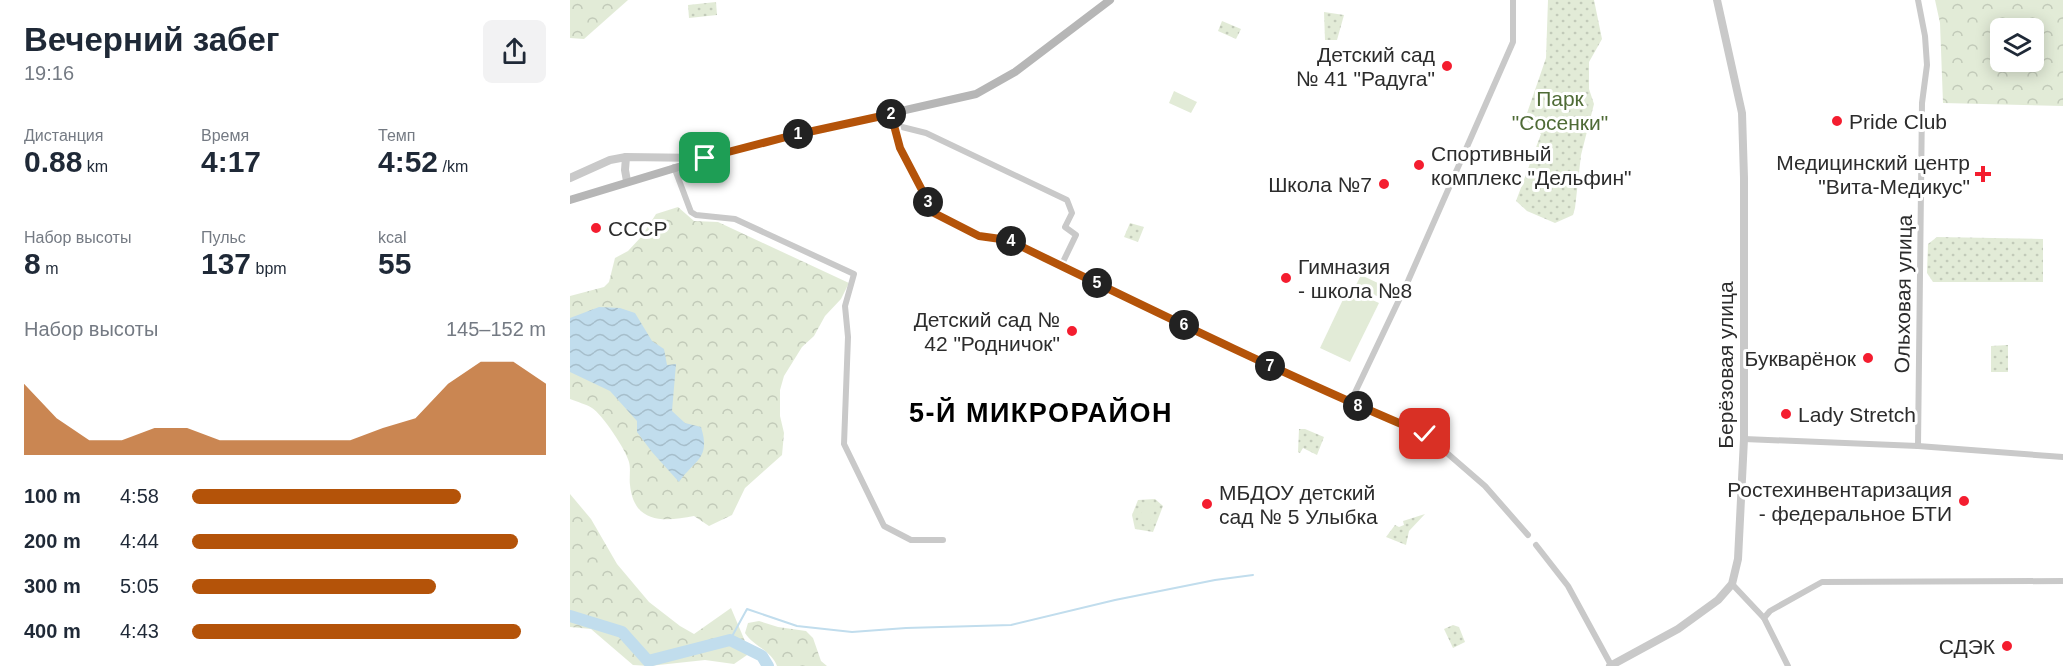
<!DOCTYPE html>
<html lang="ru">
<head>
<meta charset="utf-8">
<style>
  :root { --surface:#fff; --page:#f2f2f3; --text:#1f2937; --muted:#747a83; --accent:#b45309 }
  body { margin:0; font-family:Helvetica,sans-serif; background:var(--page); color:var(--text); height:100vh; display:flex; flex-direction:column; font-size:22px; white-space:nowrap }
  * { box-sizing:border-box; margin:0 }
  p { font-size:20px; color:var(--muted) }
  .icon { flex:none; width:33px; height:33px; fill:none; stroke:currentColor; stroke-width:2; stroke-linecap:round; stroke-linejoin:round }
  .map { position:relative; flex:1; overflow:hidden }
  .panel { display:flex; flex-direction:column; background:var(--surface); width:570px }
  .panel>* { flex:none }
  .fabs { position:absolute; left:1420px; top:18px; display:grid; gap:12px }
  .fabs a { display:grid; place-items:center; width:54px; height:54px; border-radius:9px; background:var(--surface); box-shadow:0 3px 15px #0003; font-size:30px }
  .pin { position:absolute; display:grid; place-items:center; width:51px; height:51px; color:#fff; margin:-26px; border-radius:12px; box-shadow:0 3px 9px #0006 }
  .km { position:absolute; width:30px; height:30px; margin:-15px; border-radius:50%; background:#222; color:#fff; font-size:16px; line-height:30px; text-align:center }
  .round { display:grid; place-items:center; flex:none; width:63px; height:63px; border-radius:9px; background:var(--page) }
  .summary { display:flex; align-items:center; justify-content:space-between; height:102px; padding:0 24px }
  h1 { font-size:33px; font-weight:700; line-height:45px }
  .metrics { display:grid; grid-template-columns:repeat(3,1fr); gap:9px; height:102px; padding:6px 24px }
  .metrics div { display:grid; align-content:center }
  .metrics b { font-size:30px; font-weight:700 }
  .metrics small { font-size:16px; font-weight:400 }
  .metrics p { font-size:16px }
  .chart { height:168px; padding:12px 24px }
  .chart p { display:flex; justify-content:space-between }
  .chart svg { width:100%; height:108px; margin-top:6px; fill:var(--accent); opacity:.7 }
  ul { padding:0 24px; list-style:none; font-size:20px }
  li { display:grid; grid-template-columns:96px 72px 1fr; align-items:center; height:45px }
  li i { height:15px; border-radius:8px; background:var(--accent) }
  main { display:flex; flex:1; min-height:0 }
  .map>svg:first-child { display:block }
  .green { fill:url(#green-dots) }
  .forest { fill:url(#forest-crowns); fill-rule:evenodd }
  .pitch { fill:#e2ebd7 }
  .water { fill:url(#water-waves) }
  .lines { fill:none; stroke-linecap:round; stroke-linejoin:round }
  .stream { stroke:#c1dded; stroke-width:2 }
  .river { stroke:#c1dded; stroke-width:12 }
  .minor { stroke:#c9c9c9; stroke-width:6 }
  .tertiary { stroke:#c9c9c9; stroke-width:8 }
  .secondary { stroke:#b6b6b6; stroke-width:8 }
  .route-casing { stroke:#fff; stroke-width:12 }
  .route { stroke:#b45309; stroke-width:8 }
  .poi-dot { fill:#f41d2f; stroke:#fff; stroke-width:2 }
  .labels { text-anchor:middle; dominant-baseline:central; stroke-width:6; stroke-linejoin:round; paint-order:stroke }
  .poi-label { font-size:21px; fill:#2c2c2c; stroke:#fff; text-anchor:end }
  .park-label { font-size:21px; fill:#4f6b36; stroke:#fff }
  .street-label { font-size:21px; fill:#2c2c2c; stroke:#fff }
  .district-label { font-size:27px; font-weight:bold; letter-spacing:1.5px; fill:#000; stroke:#fff }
</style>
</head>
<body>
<main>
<section class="panel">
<div class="summary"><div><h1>Вечерний забег</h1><p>19:16</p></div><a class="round"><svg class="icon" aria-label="share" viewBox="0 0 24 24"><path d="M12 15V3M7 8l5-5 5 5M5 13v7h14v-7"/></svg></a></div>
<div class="metrics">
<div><p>Дистанция</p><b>0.88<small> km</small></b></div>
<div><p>Время</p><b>4:17</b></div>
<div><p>Темп</p><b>4:52<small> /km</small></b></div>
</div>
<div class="metrics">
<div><p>Набор высоты</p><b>8<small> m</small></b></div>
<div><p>Пульс</p><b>137<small> bpm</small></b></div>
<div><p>kcal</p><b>55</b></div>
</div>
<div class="chart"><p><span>Набор высоты</span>145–152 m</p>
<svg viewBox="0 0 160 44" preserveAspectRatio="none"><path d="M0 44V15L10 29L20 38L30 38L40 33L50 33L60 38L70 38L80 38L90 38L100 38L110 33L120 29L130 15L140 6L150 6L160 15V44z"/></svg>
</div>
<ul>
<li><b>100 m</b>4:58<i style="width:76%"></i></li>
<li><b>200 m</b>4:44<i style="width:92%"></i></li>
<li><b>300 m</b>5:05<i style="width:69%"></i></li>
<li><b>400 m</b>4:43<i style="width:93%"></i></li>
</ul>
</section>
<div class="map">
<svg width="1493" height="666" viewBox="0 0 1493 666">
  <defs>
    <pattern id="green-dots" width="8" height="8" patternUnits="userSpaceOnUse" patternTransform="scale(1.5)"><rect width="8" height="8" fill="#e2ebd7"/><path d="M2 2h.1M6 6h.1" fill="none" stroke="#c2cab9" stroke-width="1.8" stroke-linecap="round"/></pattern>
    <pattern id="forest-crowns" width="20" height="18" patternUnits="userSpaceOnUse" patternTransform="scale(1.5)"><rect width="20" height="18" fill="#e2ebd7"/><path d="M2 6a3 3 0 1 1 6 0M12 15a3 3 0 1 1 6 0" fill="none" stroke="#c2cab9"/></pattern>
    <pattern id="water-waves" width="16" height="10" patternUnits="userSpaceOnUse" patternTransform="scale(1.5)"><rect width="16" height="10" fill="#c1dded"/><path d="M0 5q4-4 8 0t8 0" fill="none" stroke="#a6becb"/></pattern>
  </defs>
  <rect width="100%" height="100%" fill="#fff"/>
  <g class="green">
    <path d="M978,0H1024L1032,39L1019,62V89L1024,104L1011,155L1005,208L1003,215L985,223L957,211L946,201L971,134L955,119L976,58Z"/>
    <path d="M146,2L147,15L119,18L118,5Z"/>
    <path d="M754,12L774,15L767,40H755Z"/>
    <path d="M652,21L671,29L666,39L648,31Z"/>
    <path d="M560,223L574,227L568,242L554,237Z"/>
    <path d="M1367,237L1473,239V282H1363L1357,273L1358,244Z"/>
    <path d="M1438,345V372H1421V346Z"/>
    <path d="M729,429H735L754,437L747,455L733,448L730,453L728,452Z"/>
    <path d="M585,499L593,506L583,532L565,529L562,515L568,500Z"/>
    <path d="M855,514L839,531L836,545L816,537L825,525L829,527L834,525L833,521Z"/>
    <path d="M883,625L889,627L895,642L883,648L874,629Z"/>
  </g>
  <g class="forest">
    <path d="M0,0H58L14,39L0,38Z"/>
    <path d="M1365,0H1493V106L1373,103L1370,23ZM1431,28H1464V62H1431Z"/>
    <path d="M108,207L124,221L148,222L279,283L271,299L255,316L244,336L232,347L214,376L210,390V416L214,433L212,455L175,488L162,515L139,526L124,516C94,522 64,524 60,485C59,478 61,469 59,462C56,450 32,414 22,408C16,404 7,402 0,399V296L34,287L39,282L45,258L58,251L72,236L86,214Z"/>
    <path d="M0,494L21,519L47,564L79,602L110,626L124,634L161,608L180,653L164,664L135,660L79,666L63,665L21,629L0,627Z"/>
    <path d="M189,621L208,627L236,631L243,638L251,661L257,666H207C201,650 183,646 175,633L178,623Z"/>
  </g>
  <g class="pitch">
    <path d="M604,91L627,102L621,113L599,103Z"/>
    <path d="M791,275L812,285L807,296L785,287Z"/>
    <path d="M778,289L809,303L780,362L750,348Z"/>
    <path d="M576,503L586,507L578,526L567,522Z"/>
  </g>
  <path class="water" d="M29,307L50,308L65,313L82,341L94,349L97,365L106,364L102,411L115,423L131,427C141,459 125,459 109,482L82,452L67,432V421L40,391L0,372V318Z"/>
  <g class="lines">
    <path class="stream" d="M160,640L177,609L227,626L282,632L336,628L441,625L545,600L645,580L683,575"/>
    <path class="river" d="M0,616L52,632L78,661L160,640L192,656L198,666"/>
    <g class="minor">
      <path d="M322,114L329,148L364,213L409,236L438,240L690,361L780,403L855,434L915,486L958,535"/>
      <path d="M324,125L356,133L497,200L502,213L495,227L506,235L491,266"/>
      <path d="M104,167L121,212L126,215L165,219L284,274L275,306L278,337L274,444L314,526L341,540H373"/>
      <path d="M780,403L838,281L943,42V0"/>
      <path d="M1174,439L1348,446L1493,457"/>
      <path d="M1348,446L1352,103L1357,65L1355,36L1348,0"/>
      <path d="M966,545L998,586L1041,665"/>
      <path d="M1162,584L1194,618L1218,666"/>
      <path d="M1194,618L1200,611L1252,582L1493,581"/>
    </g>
    <g class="tertiary">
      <path d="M56,157L55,170L57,181"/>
      <path d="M0,178L40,160L56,157L133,158"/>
      <path d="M1040,666L1108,629L1148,600L1162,584L1168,559L1174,439V178L1172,113L1147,0"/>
    </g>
    <path class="secondary" d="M0,200L181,145L406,94L445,72L540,0"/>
  </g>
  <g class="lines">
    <defs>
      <path id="route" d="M135,158L220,136L321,114L330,148L364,213L409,236L438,240C576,307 714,375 855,434"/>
    </defs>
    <use href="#route" class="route-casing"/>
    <use href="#route" class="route"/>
  </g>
  <g class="poi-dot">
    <circle cx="877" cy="66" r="6"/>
    <circle cx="1267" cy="121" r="6"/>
    <circle cx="849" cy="165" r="6"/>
    <path d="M1410 165h6v6h6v6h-6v6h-6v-6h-6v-6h6z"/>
    <circle cx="814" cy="184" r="6"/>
    <circle cx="26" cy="228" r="6"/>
    <circle cx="716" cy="278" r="6"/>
    <circle cx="502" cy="331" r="6"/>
    <circle cx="1298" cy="358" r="6"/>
    <circle cx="1216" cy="414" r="6"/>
    <circle cx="1394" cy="501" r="6"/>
    <circle cx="637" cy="504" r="6"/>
    <circle cx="1437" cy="646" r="6"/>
  </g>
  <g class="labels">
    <g class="poi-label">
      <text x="865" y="54">Детский сад<tspan x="865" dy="24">№ 41 "Радуга"</tspan></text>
      <text x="1279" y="121" text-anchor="start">Pride Club</text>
      <text x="861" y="153" text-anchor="start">Спортивный<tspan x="861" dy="24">комплекс "Дельфин"</tspan></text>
      <text x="1400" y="162">Медицинский центр<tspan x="1400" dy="24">"Вита-Медикус"</tspan></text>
      <text x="802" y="184">Школа №7</text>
      <text x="38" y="228" text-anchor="start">СССР</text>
      <text x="728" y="266" text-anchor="start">Гимназия<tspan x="728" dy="24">- школа №8</tspan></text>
      <text x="490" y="319">Детский сад №<tspan x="490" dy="24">42 "Родничок"</tspan></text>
      <text x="1286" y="358">Букварёнок</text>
      <text x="1228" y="414" text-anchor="start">Lady Stretch</text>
      <text x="1382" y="489">Ростехинвентаризация<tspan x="1382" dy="24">- федеральное БТИ</tspan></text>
      <text x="649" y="492" text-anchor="start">МБДОУ детский<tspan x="649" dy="24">сад № 5 Улыбка</tspan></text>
      <text x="1425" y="646">СДЭК</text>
    </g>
    <g class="park-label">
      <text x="990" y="98">Парк<tspan x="990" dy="24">"Сосенки"</tspan></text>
    </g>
    <g class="street-label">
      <text transform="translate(1333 294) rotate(-89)">Ольховая улица</text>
      <text transform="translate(1155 365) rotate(-90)">Берёзовая улица</text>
    </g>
    <g class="district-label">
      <text x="471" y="413">5-Й МИКРОРАЙОН</text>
    </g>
  </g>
</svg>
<div class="fabs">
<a><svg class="icon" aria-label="layers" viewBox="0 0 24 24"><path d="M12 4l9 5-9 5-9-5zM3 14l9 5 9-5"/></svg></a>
</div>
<div class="pin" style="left:135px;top:158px;background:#1e9e55"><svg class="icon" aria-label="arrive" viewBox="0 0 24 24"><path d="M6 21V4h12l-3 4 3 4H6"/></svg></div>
<div class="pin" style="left:855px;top:434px;background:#d93025"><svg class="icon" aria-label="check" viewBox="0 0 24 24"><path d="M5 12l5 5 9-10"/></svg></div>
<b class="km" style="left:228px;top:134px">1</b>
<b class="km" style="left:321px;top:114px">2</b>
<b class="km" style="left:358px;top:202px">3</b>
<b class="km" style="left:441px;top:241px">4</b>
<b class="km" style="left:527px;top:283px">5</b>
<b class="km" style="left:614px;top:325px">6</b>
<b class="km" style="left:700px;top:366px">7</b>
<b class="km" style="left:788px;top:406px">8</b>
</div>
</main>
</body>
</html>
